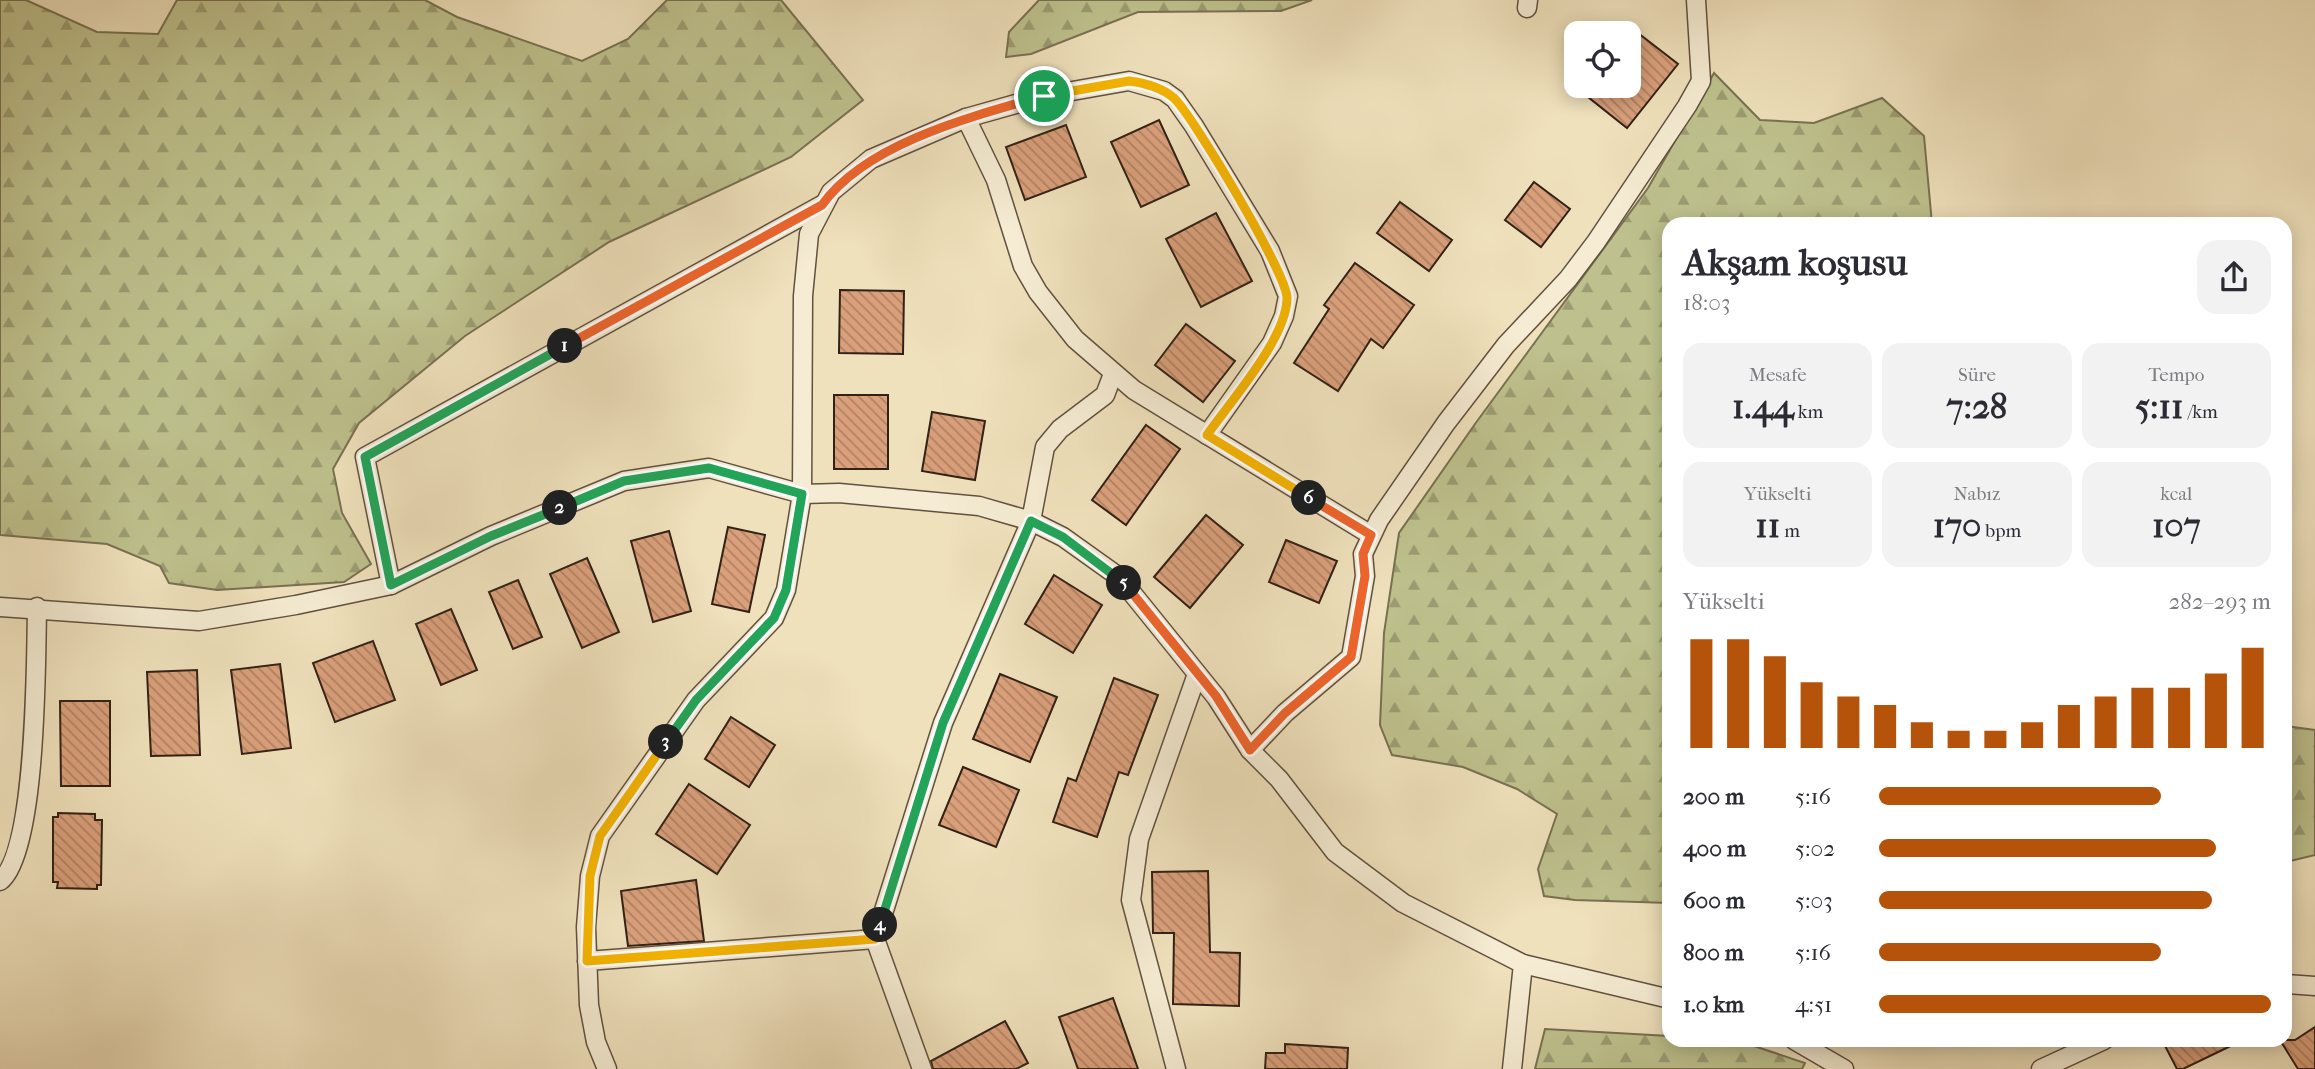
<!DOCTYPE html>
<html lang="tr">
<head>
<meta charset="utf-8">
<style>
  :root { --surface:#fff; --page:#f2f2f3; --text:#2b2b33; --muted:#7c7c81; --accent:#b45309 }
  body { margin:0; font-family:"IM FELL French Canon",serif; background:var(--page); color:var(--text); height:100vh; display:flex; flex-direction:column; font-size:26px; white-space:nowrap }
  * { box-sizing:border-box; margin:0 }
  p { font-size:23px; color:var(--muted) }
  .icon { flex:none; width:38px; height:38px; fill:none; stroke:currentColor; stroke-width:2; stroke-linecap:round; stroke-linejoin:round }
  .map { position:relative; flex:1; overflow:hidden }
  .drawer { position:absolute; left:1662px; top:217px; width:630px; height:830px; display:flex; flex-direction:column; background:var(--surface); border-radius:21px; box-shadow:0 4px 18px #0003 }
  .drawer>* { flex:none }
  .tools { position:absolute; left:1564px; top:21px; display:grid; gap:14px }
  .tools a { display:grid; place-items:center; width:77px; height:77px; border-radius:14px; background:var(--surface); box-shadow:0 4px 18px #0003; font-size:35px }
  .pin { position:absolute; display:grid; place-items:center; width:60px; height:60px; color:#fff; margin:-30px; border:4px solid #fff; border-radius:50%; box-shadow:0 2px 7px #0007 }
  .km { position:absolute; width:35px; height:35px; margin:-18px; border-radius:50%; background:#222; color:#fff; font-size:19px; line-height:35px; text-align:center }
  .round { display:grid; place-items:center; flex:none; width:74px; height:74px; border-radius:21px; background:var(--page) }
  .overview { display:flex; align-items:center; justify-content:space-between; height:119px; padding:0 21px }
  h1 { font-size:38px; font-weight:800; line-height:52px }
  .figures { display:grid; grid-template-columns:repeat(3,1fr); gap:10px; height:119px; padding:7px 21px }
  .figures div { display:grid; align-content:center; border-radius:18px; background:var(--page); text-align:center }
  .figures b { font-size:35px; font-weight:800 }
  .figures small { font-size:19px; font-weight:400 }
  .figures p { font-size:19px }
  .chart { height:196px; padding:14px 21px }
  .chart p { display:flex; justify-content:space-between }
  .chart svg { width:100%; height:126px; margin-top:7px; stroke:var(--accent); stroke-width:6 }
  ul { padding:0 21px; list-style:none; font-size:23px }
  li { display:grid; grid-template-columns:112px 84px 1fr; align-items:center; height:52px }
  li i { height:18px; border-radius:9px; background:var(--accent) }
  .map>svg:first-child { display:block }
  .forest { fill:url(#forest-firs); stroke:#787152; stroke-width:2 }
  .building { fill:url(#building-back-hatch); stroke:#322116; stroke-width:2 }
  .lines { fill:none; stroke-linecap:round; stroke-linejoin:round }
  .minor-casing { stroke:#615140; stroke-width:21 }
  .minor { stroke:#f5ecd3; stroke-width:18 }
  .split-1-casing { stroke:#fff; stroke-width:14 }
  .split-2-casing { stroke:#fff; stroke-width:14 }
  .split-3-casing { stroke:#fff; stroke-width:14 }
  .split-4-casing { stroke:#fff; stroke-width:14 }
  .split-5-casing { stroke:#fff; stroke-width:14 }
  .split-6-casing { stroke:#fff; stroke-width:14 }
  .split-7-casing { stroke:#fff; stroke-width:14 }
  .split-1 { stroke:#f0652b; stroke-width:9 }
  .split-2 { stroke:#22a559; stroke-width:9 }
  .split-3 { stroke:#22a559; stroke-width:9 }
  .split-4 { stroke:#f5b400; stroke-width:9 }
  .split-5 { stroke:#22a559; stroke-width:9 }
  .split-6 { stroke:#f0652b; stroke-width:9 }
  .split-7 { stroke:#f5b400; stroke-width:9 }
</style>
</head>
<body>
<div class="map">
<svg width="2315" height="1069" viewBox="0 0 2315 1069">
  <defs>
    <pattern id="forest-firs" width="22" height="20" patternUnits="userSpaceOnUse" patternTransform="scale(1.75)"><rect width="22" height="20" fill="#bec18d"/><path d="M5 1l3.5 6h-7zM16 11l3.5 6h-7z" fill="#9b9c72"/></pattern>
    <pattern id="building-back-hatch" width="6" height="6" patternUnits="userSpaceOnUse" patternTransform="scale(1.75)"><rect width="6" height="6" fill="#daa07b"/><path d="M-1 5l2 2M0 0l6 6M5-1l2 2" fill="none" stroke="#b18264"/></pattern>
  </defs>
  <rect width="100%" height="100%" fill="#efe1bc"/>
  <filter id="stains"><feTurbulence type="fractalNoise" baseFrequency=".00286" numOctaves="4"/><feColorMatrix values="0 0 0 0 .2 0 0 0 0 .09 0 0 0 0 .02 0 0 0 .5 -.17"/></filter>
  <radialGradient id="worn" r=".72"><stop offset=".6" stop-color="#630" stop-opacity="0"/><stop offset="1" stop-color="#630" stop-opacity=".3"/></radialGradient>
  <g class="forest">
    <path d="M0,0H26L97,32L158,34L177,0H425L457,17L582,61L628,39L667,0H781L863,100L791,157L609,242L465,336L359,423L333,469L342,513L371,564L344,582L217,590L169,583L160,566L107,544L0,535Z"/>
    <path d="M1039,0H1312L1281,11L1138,12L1031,54L1006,57L1009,32Z"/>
    <path d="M1714,73L1760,120L1814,123L1882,98L1924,136L1932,224H1670L1669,903L1575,900L1544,896L1538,869L1557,814L1517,789L1463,767L1392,755L1380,725L1384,633L1399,533L1475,424L1648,188Z"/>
    <path d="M2286,726L2315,730V855L2286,862Z"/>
    <path d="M1545,1029L1669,1036L1670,1040H1736L1805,1063L1802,1069H1535Z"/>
  </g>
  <g class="building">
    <path d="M1638,33L1678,64L1627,128L1588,97L1597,86H1629V45Z"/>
    <path d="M1159,120L1189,185L1141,207L1111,142Z"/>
    <path d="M1066,125L1086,177L1025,200L1006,147Z"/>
    <path d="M1534,182L1570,209L1541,247L1505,220Z"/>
    <path d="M1400,202L1452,240L1429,271L1377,233Z"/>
    <path d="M1216,213L1252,281L1201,307L1166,239Z"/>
    <path d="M1355,263L1414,305L1383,348L1371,339L1338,391L1294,363L1329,309L1324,305Z"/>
    <path d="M840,290L904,291L903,354L839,353Z"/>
    <path d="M1186,324L1235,361L1203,402L1155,365Z"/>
    <rect x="834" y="395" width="54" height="74"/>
    <path d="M932,412L985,421L975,480L922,471Z"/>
    <path d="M1146,425L1180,449L1126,525L1092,500Z"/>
    <path d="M1206,515L1243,545L1190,608L1154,577Z"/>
    <path d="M728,527L765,535L749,612L712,604Z"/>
    <path d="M669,531L691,611L653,622L631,541Z"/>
    <path d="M1286,540L1337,561L1319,603L1269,582Z"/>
    <path d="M587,558L619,632L582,648L550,574Z"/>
    <path d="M1054,575L1102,605L1073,653L1025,624Z"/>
    <path d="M518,580L542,637L513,649L489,592Z"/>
    <path d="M451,609L477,670L441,685L416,624Z"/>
    <path d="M373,641L395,700L335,722L313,663Z"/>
    <path d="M280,664L291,748L242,754L231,670Z"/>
    <path d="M197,670L200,755L151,756L147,672Z"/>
    <path d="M1000,674L1057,697L1030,762L973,739Z"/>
    <path d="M1114,678L1158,695L1128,775L1119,772L1097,837L1053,822L1068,778L1076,781Z"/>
    <path d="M60,701H110V786H61Z"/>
    <path d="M731,717L775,745L749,787L705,759Z"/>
    <path d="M963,767L1019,790L996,847L939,825Z"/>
    <path d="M689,784L750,825L717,874L656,834Z"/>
    <path d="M58,813L95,814V820H102L101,885H97V889L57,888L58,882H53V817H58Z"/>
    <path d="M1208,871L1210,952L1240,953L1239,1006L1173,1004L1174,933H1153L1152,872Z"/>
    <path d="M696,880L704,941L628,946L621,891Z"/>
    <path d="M1113,998L1138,1069H1078L1059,1017Z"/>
    <path d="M1005,1021L1028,1063L1016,1069H933L931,1061Z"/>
    <path d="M2315,1027V1069H2298L2280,1040H2295Z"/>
    <path d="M2162,1040H2243L2183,1069H2177Z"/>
    <path d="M1285,1044L1348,1048L1347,1069H1265L1266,1053H1285Z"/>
  </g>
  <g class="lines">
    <defs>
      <g id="minor">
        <path d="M1527,8L1528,0"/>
        <path d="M966,118L996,180L1023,266L1038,292L1075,339L1134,390L1371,535"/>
        <path d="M391,585L365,457L822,205"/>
        <path d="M0,607L199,621L296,605L391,585L491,536L624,481L709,468L802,494L839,493L979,506L1031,521L1063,537L1119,577L1216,697L1250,750L1279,779L1335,852L1403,903L1523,964L1670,999"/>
        <path d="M1250,750L1285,713L1351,657L1365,576L1363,554L1379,520L1446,423L1506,345L1568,279L1596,242L1687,106L1701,81L1696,0"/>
        <path d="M0,881C37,853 36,658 37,607"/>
        <path d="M587,961L875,939"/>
        <path d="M2286,984L2315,986"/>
        <path d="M1794,1040L1844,1069"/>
        <path d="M607,1069L596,1042L589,1005L586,927L590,876L600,836L696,700L774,618L786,590L802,494L803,296L809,234L831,192L871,159L966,118L1044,96L1129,81L1164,91L1175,99L1194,126L1270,251L1288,296L1284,316L1272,343L1207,435"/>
        <path d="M922,1069L875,939L943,723L1031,521L1045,447L1060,429L1105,395L1113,374"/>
        <path d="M1176,1069L1131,900L1139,839L1197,674"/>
        <path d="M1512,1069L1523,964"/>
        <path d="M2041,1069L2104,1040"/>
      </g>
    </defs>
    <use href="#minor" class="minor-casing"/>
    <use href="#minor" class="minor"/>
  </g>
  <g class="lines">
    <defs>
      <path id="split-1" d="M565,346L822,205C866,143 973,116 1044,96"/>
      <path id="split-2" d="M560,508L491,536L391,585L365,457L565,346"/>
      <path id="split-3" d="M560,508L624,481L709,468L802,494L786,590L774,618L696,700L666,742"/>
      <path id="split-4" d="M666,742L600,836L590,876L587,961L875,939L880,925"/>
      <path id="split-5" d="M880,925L943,723L1031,521L1063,537L1124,583"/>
      <path id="split-6" d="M1124,583L1216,696L1250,750L1285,713L1351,657L1365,576L1363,554L1371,535L1309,498"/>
      <path id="split-7" d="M1044,96L1129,81C1145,83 1161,87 1174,98C1193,116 1287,274 1287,298C1287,338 1230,402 1207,435L1309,498"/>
    </defs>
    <use href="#split-1" class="split-1-casing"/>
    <use href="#split-2" class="split-2-casing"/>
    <use href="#split-3" class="split-3-casing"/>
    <use href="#split-4" class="split-4-casing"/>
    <use href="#split-5" class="split-5-casing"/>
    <use href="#split-6" class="split-6-casing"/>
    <use href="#split-7" class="split-7-casing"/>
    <use href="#split-1" class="split-1"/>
    <use href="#split-2" class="split-2"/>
    <use href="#split-3" class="split-3"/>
    <use href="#split-4" class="split-4"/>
    <use href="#split-5" class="split-5"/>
    <use href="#split-6" class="split-6"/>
    <use href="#split-7" class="split-7"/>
  </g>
  <rect width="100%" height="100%" filter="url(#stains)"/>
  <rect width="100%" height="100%" fill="url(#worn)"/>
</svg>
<div class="tools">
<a><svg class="icon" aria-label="locate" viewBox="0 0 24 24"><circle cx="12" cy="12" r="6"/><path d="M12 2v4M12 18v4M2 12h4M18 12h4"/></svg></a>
</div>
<div class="pin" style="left:1044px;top:96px;background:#1e9e55"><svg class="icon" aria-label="arrive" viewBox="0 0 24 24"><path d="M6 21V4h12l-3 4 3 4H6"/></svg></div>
<b class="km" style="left:565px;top:346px">1</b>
<b class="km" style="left:560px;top:508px">2</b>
<b class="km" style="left:666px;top:742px">3</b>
<b class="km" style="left:880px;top:925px">4</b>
<b class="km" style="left:1124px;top:583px">5</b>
<b class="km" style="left:1309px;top:498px">6</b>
<section class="drawer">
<div class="overview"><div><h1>Akşam koşusu</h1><p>18:03</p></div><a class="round"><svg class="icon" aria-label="share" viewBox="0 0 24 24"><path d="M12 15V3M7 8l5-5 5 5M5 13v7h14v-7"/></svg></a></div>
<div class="figures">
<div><p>Mesafe</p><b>1.44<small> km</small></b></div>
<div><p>Süre</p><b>7:28</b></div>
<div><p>Tempo</p><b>5:11<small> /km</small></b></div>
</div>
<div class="figures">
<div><p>Yükselti</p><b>11<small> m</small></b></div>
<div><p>Nabız</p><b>170<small> bpm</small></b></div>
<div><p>kcal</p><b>107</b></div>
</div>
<div class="chart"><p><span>Yükselti</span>282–293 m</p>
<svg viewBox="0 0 160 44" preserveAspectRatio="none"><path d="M5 44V6M15 44V6M25 44V12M35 44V21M45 44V26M55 44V29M65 44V35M75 44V38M85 44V38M95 44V35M105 44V29M115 44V26M125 44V23M135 44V23M145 44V18M155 44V9"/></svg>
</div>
<ul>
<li><b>200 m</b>5:16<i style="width:72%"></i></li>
<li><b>400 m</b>5:02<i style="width:86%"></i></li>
<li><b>600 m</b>5:03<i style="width:85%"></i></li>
<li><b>800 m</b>5:16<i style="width:72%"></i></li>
<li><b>1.0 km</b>4:51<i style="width:100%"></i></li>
</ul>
</section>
</div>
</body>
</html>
